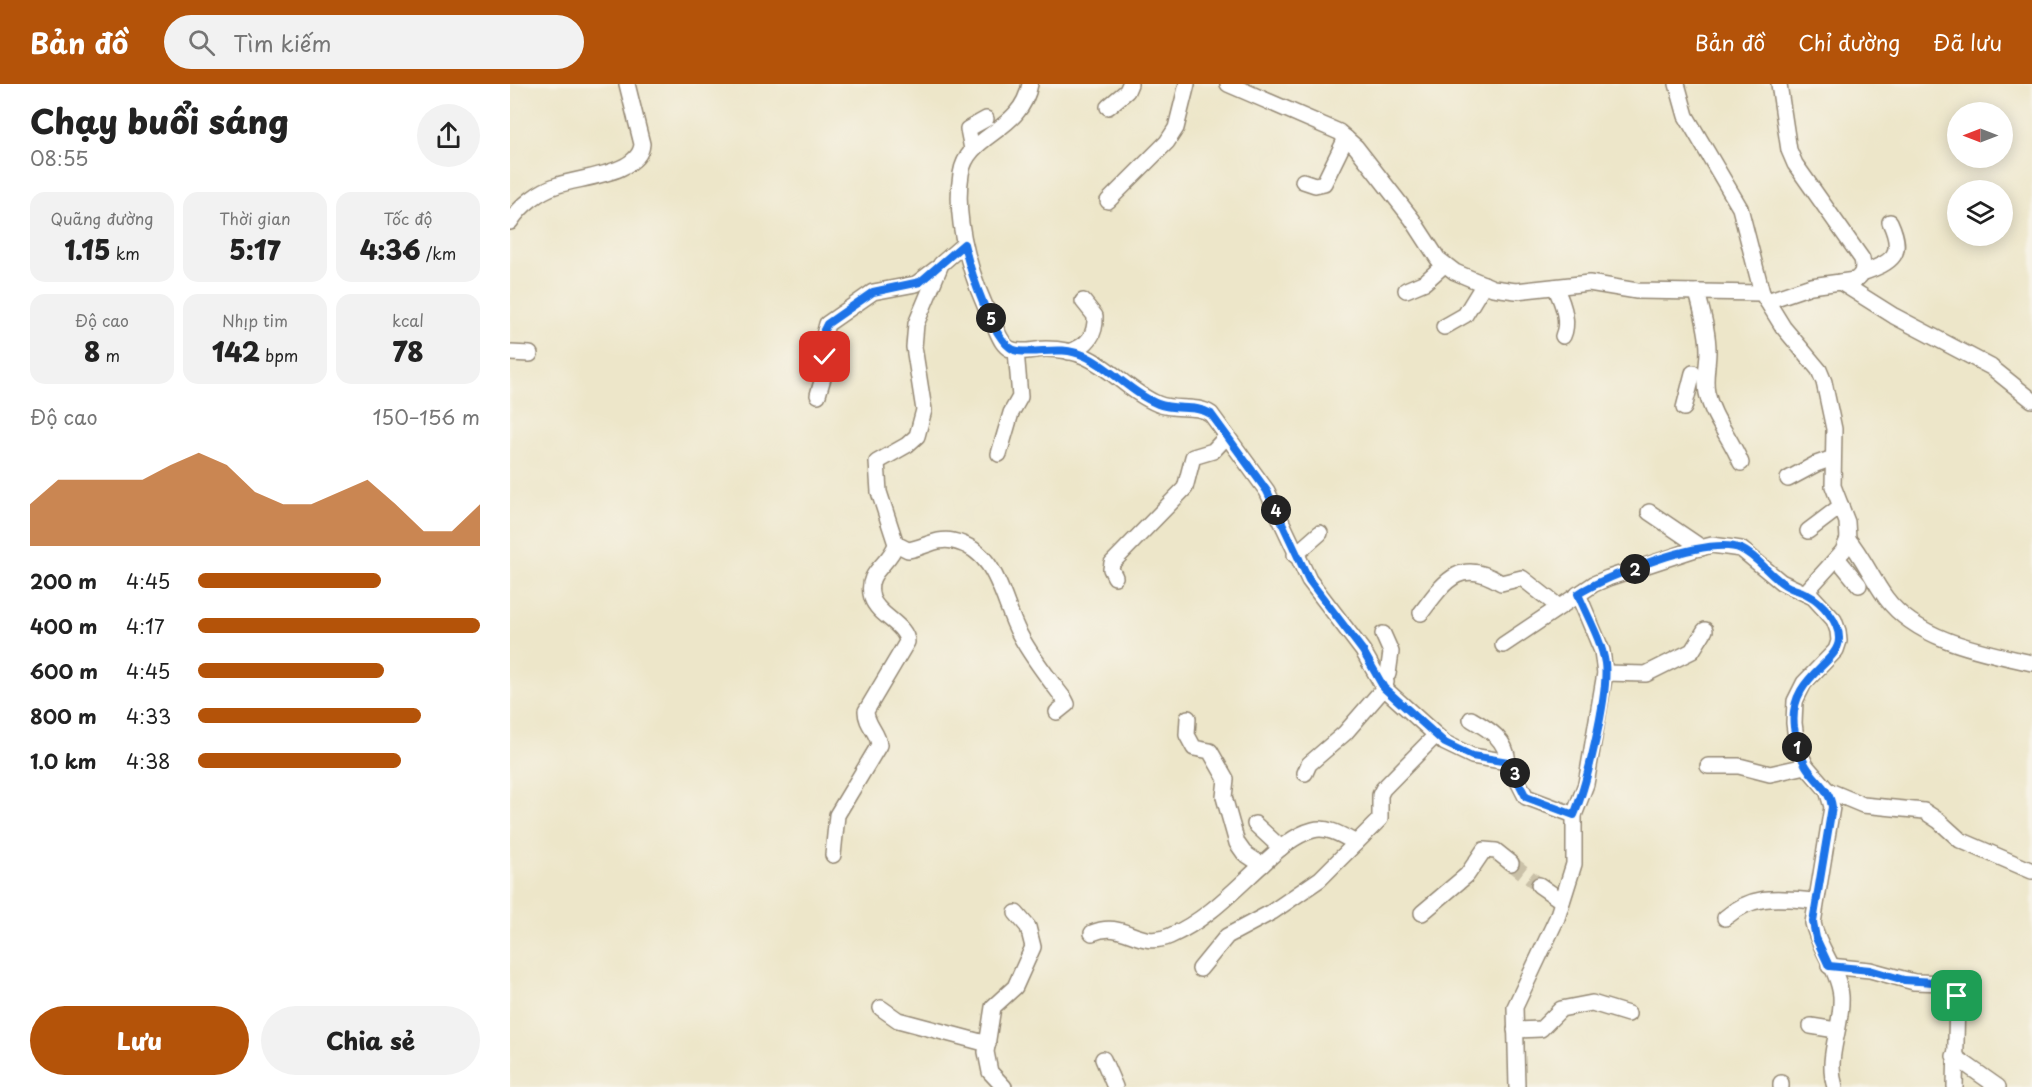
<!DOCTYPE html>
<html lang="vi">
<head>
<meta charset="utf-8">
<style>
  :root { --surface:#fff; --page:#f2f2f2; --text:#222; --muted:#767676; --accent:#b45309 }
  body { margin:0; font-family:"Playpen Sans",sans-serif; background:var(--page); color:var(--text); height:100vh; display:flex; flex-direction:column; font-size:22px; white-space:nowrap }
  * { box-sizing:border-box; margin:0 }
  p { font-size:20px; color:var(--muted) }
  .icon { flex:none; width:33px; height:33px; fill:none; stroke:currentColor; stroke-width:2; stroke-linecap:round; stroke-linejoin:round }
  .map { position:relative; flex:1; overflow:hidden }
  .drawer { display:flex; flex-direction:column; background:var(--surface); width:510px }
  .drawer>* { flex:none }
  .needle { width:39px; rotate:270deg }
  .tools { position:absolute; left:1437px; top:18px; display:grid; gap:12px }
  .tools a { display:grid; place-items:center; width:66px; height:66px; border-radius:50%; background:var(--surface); box-shadow:0 3px 15px #0003; font-size:30px }
  .pin { position:absolute; display:grid; place-items:center; width:51px; height:51px; color:#fff; margin:-26px; border-radius:12px; box-shadow:0 3px 9px #0006 }
  .km { position:absolute; width:30px; height:30px; margin:-15px; border-radius:50%; background:#222; color:#fff; font-size:16px; line-height:30px; text-align:center }
  .round { display:grid; place-items:center; flex:none; width:63px; height:63px; border-radius:32px; background:var(--page) }
  .overview { display:flex; align-items:center; justify-content:space-between; height:102px; padding:0 30px }
  h1 { font-size:33px; font-weight:800; line-height:45px }
  .figures { display:grid; grid-template-columns:repeat(3,1fr); gap:9px; height:102px; padding:6px 30px }
  .figures div { display:grid; align-content:center; border-radius:15px; background:var(--page); text-align:center }
  .figures b { font-size:26px; font-weight:800 }
  .figures small { font-size:16px; font-weight:400 }
  .figures p { font-size:16px }
  .chart { height:168px; padding:12px 30px }
  .chart p { display:flex; justify-content:space-between }
  .chart svg { width:100%; height:108px; margin-top:6px; fill:var(--accent); opacity:.7 }
  .cta { display:flex; gap:12px; margin-top:auto; padding:12px 30px }
  .cta a { flex:1; height:69px; border-radius:36px; background:var(--accent); color:#fff; font-size:24px; font-weight:800; line-height:69px; text-align:center }
  .cta a+a { background:var(--page); color:var(--text) }
  ul { padding:0 30px; list-style:none; font-size:20px }
  li { display:grid; grid-template-columns:96px 72px 1fr; align-items:center; height:45px }
  li i { height:15px; border-radius:8px; background:var(--accent) }
  header { display:flex; align-items:center; gap:36px; box-sizing:border-box; height:84px; padding:0 30px; background:var(--accent); color:#fff }
  header strong { font-size:28px }
  nav { display:flex; gap:33px; margin-inline-start:auto; font-size:21px }
  .search { width:420px; height:54px; background:var(--page); display:flex; align-items:center; gap:15px; box-sizing:border-box; padding:0 21px; border-radius:33px; color:var(--muted); font-size:22px }
  main { display:flex; flex:1; min-height:0 }
  .map>svg:first-child { display:block }
  .lines { fill:none; stroke-linecap:round; stroke-linejoin:round }
  .minor-tunnel { stroke:#c9c0a7; stroke-width:15; stroke-dasharray:15 8; stroke-linecap:butt }
  .minor-casing { stroke:#948874; stroke-width:18 }
  .minor { stroke:#fff; stroke-width:15 }
  .route-casing { stroke:#fff; stroke-width:12 }
  .route { stroke:#1a73e8; stroke-width:8 }
</style>
</head>
<body>
<header>
<strong>Bản đồ</strong>
<div class="search"><svg class="icon" aria-label="search" viewBox="0 0 24 24"><circle cx="10" cy="10" r="6"/><path d="M15 15l6 6"/></svg>Tìm kiếm</div>
<nav><a>Bản đồ</a><a>Chỉ đường</a><a>Đã lưu</a></nav>
</header>
<main>
<section class="drawer">
<div class="overview"><div><h1>Chạy buổi sáng</h1><p>08:55</p></div><a class="round"><svg class="icon" aria-label="share" viewBox="0 0 24 24"><path d="M12 15V3M7 8l5-5 5 5M5 13v7h14v-7"/></svg></a></div>
<div class="figures">
<div><p>Quãng đường</p><b>1.15<small> km</small></b></div>
<div><p>Thời gian</p><b>5:17</b></div>
<div><p>Tốc độ</p><b>4:36<small> /km</small></b></div>
</div>
<div class="figures">
<div><p>Độ cao</p><b>8<small> m</small></b></div>
<div><p>Nhịp tim</p><b>142<small> bpm</small></b></div>
<div><p>kcal</p><b>78</b></div>
</div>
<div class="chart"><p><span>Độ cao</span>150–156 m</p>
<svg viewBox="0 0 160 44" preserveAspectRatio="none"><path d="M0 44V27L10 17L20 17L30 17L40 17L50 11L60 6L70 11L80 22L90 27L100 27L110 22L120 17L130 27L140 38L150 38L160 27V44z"/></svg>
</div>
<ul>
<li><b>200 m</b>4:45<i style="width:65%"></i></li>
<li><b>400 m</b>4:17<i style="width:100%"></i></li>
<li><b>600 m</b>4:45<i style="width:66%"></i></li>
<li><b>800 m</b>4:33<i style="width:79%"></i></li>
<li><b>1.0 km</b>4:38<i style="width:72%"></i></li>
</ul>
<div class="cta"><a>Lưu</a><a>Chia sẻ</a></div>
</section>
<div class="map">
<svg width="1522" height="1003" viewBox="0 0 1522 1003">
  <rect width="100%" height="100%" fill="#f7f3e8"/>
  <filter id="ink" filterUnits="userSpaceOnUse"><feTurbulence type="fractalNoise" baseFrequency=".0167" numOctaves="2"/><feDisplacementMap in="SourceGraphic" scale="12" xChannelSelector="R" yChannelSelector="G"/><feConvolveMatrix kernelMatrix="1 2 1 2 8 2 1 2 1" color-interpolation-filters="sRGB"/></filter>
  <filter id="wash" filterUnits="userSpaceOnUse"><feTurbulence type="fractalNoise" baseFrequency=".008" numOctaves="4" result="noise"/><feDisplacementMap in="SourceGraphic" scale="24" xChannelSelector="R" yChannelSelector="G"/><feGaussianBlur stdDeviation="1.35" result="paint"/><feColorMatrix in="noise" values="0 0 0 0 0 0 0 0 0 0 0 0 0 0 0 0 0 1.4 0 .05"/><feComposite in="paint" operator="in"/></filter>
  <g filter="url(#wash)">
    <rect width="100%" height="100%" fill="#ede6c9"/>
  </g>
  <g filter="url(#ink)">
    <g class="lines">
      <path class="minor-tunnel" d="M1001,779L1029,801"/>
      <defs>
        <g id="minor">
          <path d="M520,0C511,49 457,49 451,90C443,139 463,200 485,243C489,251 492,261 500,265C511,270 525,265 536,265C549,265 565,268 576,273C602,285 621,309 648,320C665,327 686,320 701,330L757,407L799,496L853,567L874,604L935,659L962,672L998,678L1016,713L1064,731"/>
          <path d="M718,0L829,48L846,63L902,135L928,175L945,188L983,204L1006,207L1079,199L1127,207L1252,209"/>
          <path d="M1167,0L1176,32L1230,124L1252,209L1273,243L1309,286L1314,298L1324,345L1323,402L1337,438L1338,455L1333,467L1295,509"/>
          <path d="M598,23L617,7L620,0"/>
          <path d="M462,65L458,45L476,35"/>
          <path d="M793,97L805,101L814,99L836,54"/>
          <path d="M598,117L657,58L666,44L677,0"/>
          <path d="M0,138C11,121 29,107 48,101C71,93 130,90 132,60L117,0"/>
          <path d="M1352,189C1383,178 1395,171 1380,138"/>
          <path d="M1330,198L1384,232L1481,283L1522,316"/>
          <path d="M1045,203C1052,217 1060,237 1053,252"/>
          <path d="M896,206L915,198L934,181"/>
          <path d="M1187,208C1192,228 1198,247 1198,267C1198,281 1194,295 1197,309C1203,335 1221,354 1231,379"/>
          <path d="M1257,217L1301,202L1345,196C1353,191 1354,185 1352,175L1285,80L1279,66L1269,0"/>
          <path d="M934,243L955,231L974,200"/>
          <path d="M559,268C577,262 586,252 585,232L573,217"/>
          <path d="M0,269L20,270"/>
          <path d="M308,311L315,287L313,255L317,240L363,208L406,200L426,185"/>
          <path d="M1174,324L1183,289"/>
          <path d="M489,370L501,329L510,313L506,267"/>
          <path d="M1278,395L1306,380L1323,374"/>
          <path d="M1139,428L1192,464"/>
          <path d="M1298,447L1331,422"/>
          <path d="M1338,455C1353,473 1362,495 1376,514C1408,557 1474,568 1522,579"/>
          <path d="M386,460L398,466C414,464 427,453 443,457C489,467 491,516 510,551C522,574 539,595 555,616L557,620L547,628"/>
          <path d="M785,471L810,449"/>
          <path d="M1327,474L1349,501"/>
          <path d="M605,493L601,485L602,479L675,404L683,373L703,367L717,352"/>
          <path d="M911,529C935,497 950,473 991,499L1012,494L1049,523"/>
          <path d="M873,550L881,568L878,590"/>
          <path d="M993,561L1084,500L1098,494L1186,465L1202,461L1231,465L1271,498L1303,513L1324,536L1328,547L1329,557L1326,566L1294,599L1285,617L1284,639L1287,662L1296,682L1317,706L1322,723L1303,839C1308,863 1329,887 1331,912C1333,944 1315,971 1325,1003"/>
          <path d="M1095,589L1136,590L1182,567L1195,546"/>
          <path d="M678,634L677,651L684,664L700,667L716,695L714,713L727,759L734,769L752,781"/>
          <path d="M961,635C980,646 996,655 998,678"/>
          <path d="M1198,682H1229L1260,690L1296,682"/>
          <path d="M795,689L799,680L835,649L874,604L876,598"/>
          <path d="M1317,706L1353,721L1414,727L1429,737L1450,756L1522,787"/>
          <path d="M745,740L771,764"/>
          <path d="M323,771L327,731L369,661C368,648 356,641 356,627L397,558C397,541 368,532 362,514C354,487 380,481 386,460L369,408L367,378L397,361L407,352L414,326L404,263L406,240L431,180L454,160"/>
          <path d="M1029,801L1052,817"/>
          <path d="M912,829L957,791L974,766L986,767L1001,779"/>
          <path d="M1215,834C1244,809 1269,814 1305,817"/>
          <path d="M582,849C615,835 627,866 660,852C697,836 725,805 754,779C768,766 784,751 803,746C818,742 833,752 846,759"/>
          <path d="M1319,882L1360,886L1404,898L1437,899L1444,903L1447,912L1445,1003"/>
          <path d="M690,885L717,852L762,828L810,795L870,735V711L873,705L925,652"/>
          <path d="M371,924L388,936L478,960"/>
          <path d="M1301,942L1326,946"/>
          <path d="M1005,946L1031,945L1051,925L1082,919L1118,930"/>
          <path d="M1444,972L1488,1003"/>
          <path d="M593,975L605,1003"/>
          <path d="M1271,999V1003"/>
          <path d="M494,1003L480,988L476,968L483,923L505,903L523,863L518,843L506,829"/>
          <path d="M1007,1003L1005,923L1047,834L1064,780V731L1076,700L1095,589L1092,567L1068,510"/>
        </g>
      </defs>
      <use href="#minor" class="minor-casing"/>
      <use href="#minor" class="minor"/>
    </g>
  </g>
  <g class="lines" filter="url(#ink)">
    <defs>
      <path id="route" d="M315,273L314,246L317,240L363,208L410,198L454,160C459,182 484,265 508,267C531,270 550,261 575,272C601,284 621,309 648,320C665,327 685,320 701,330L757,407L799,496L853,567L874,604L935,659L962,672L998,678L1016,713L1064,731C1077,700 1099,610 1095,579C1091,555 1077,532 1068,510C1097,491 1199,451 1231,465C1249,473 1260,493 1277,502C1284,506 1292,507 1298,511C1312,518 1329,538 1329,554C1330,580 1278,592 1284,643C1286,657 1289,670 1296,682C1305,697 1320,705 1322,723L1303,838L1306,854L1319,882L1360,886L1394,896L1437,899L1444,903L1447,912"/>
    </defs>
    <use href="#route" class="route-casing"/>
    <use href="#route" class="route"/>
  </g>
</svg>
<div class="tools">
<a><svg class="needle" viewBox="-14 -14 28 28"><path d="M0-13l5 13h-10z" fill="#e53935"/><path d="M0 13l5-13h-10z" fill="#767676"/></svg></a>
<a><svg class="icon" aria-label="layers" viewBox="0 0 24 24"><path d="M12 4l9 5-9 5-9-5zM3 14l9 5 9-5"/></svg></a>
</div>
<div class="pin" style="left:1447px;top:912px;background:#1e9e55"><svg class="icon" aria-label="arrive" viewBox="0 0 24 24"><path d="M6 21V4h12l-3 4 3 4H6"/></svg></div>
<div class="pin" style="left:315px;top:273px;background:#d93025"><svg class="icon" aria-label="check" viewBox="0 0 24 24"><path d="M5 12l5 5 9-10"/></svg></div>
<b class="km" style="left:1287px;top:663px">1</b>
<b class="km" style="left:1125px;top:485px">2</b>
<b class="km" style="left:1005px;top:689px">3</b>
<b class="km" style="left:766px;top:426px">4</b>
<b class="km" style="left:481px;top:234px">5</b>
</div>
</main>
</body>
</html>
